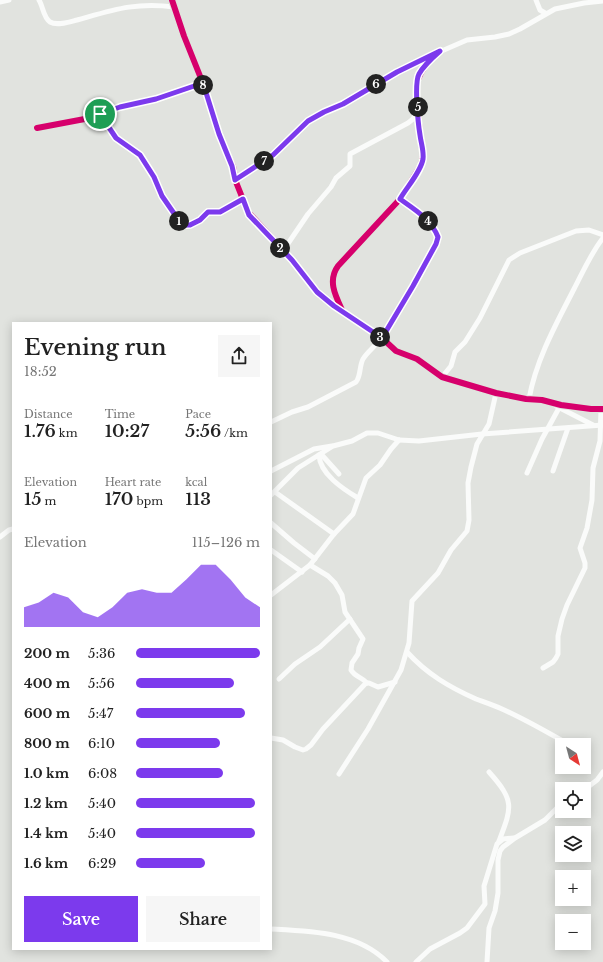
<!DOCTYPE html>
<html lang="en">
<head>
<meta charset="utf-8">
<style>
  :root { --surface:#fff; --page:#f6f6f6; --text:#222; --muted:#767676; --accent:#7c3aed }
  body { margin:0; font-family:"Libre Baskerville",serif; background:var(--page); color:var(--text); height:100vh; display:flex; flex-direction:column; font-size:15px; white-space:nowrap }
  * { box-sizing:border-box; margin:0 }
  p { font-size:13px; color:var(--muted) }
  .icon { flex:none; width:22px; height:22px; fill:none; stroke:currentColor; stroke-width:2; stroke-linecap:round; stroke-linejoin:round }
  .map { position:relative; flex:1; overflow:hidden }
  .drawer { position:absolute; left:12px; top:322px; width:260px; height:628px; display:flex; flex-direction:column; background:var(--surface); border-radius:0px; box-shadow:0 2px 10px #0003 }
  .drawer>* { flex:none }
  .needle { width:26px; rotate:144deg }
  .fabs { position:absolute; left:555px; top:738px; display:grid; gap:8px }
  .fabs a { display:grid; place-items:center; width:36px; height:36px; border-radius:0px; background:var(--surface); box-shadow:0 2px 10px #0003; font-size:20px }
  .pin { position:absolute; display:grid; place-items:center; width:34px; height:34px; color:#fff; margin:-17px; border:2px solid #fff; border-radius:50%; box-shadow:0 1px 4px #0007 }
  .km { position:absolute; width:20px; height:20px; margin:-10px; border-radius:50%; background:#222; color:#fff; font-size:11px; line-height:20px; text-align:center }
  .round { display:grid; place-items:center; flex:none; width:42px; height:42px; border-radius:0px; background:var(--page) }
  .head { display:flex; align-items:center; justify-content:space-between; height:68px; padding:0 12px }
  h1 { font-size:22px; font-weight:600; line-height:30px }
  .metrics { display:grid; grid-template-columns:repeat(3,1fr); gap:6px; height:68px; padding:4px 12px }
  .metrics div { display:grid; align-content:center }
  .metrics b { font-size:17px; font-weight:600 }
  .metrics small { font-size:11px; font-weight:400 }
  .metrics p { font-size:11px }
  .chart { height:112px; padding:8px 12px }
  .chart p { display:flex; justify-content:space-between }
  .chart svg { width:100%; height:72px; margin-top:4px; fill:var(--accent); opacity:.7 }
  .cta { display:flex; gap:8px; margin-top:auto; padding:8px 12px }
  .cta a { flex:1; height:46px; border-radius:0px; background:var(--accent); color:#fff; font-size:16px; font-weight:600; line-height:46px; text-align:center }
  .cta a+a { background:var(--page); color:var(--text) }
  ul { padding:0 12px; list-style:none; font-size:13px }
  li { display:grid; grid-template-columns:64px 48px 1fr; align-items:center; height:30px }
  li i { height:10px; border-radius:5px; background:var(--accent) }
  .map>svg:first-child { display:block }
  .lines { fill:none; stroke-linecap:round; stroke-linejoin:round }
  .minor { stroke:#fafbfa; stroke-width:5 }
  .cycleway-casing { stroke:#e0e5dd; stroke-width:8 }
  .cycleway { stroke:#d6006c; stroke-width:6 }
  .route-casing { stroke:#fff; stroke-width:8 }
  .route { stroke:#7c3aed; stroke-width:5 }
</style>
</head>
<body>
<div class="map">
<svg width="603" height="962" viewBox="0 0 603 962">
  <rect width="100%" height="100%" fill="#e1e3df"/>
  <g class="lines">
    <g class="minor">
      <path d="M39,0C43,6 43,17 50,22C57,26 69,22 77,20C113,10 135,2 174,7"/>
      <path d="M172,0L184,36L202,81L222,143L233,166L236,182L248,212L292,260L321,296L344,313L382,338L396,351L417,359L442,377L496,393L526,399L542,400L561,405L591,409H603"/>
      <path d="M536,0L540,10L545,13"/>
      <path d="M0,2L9,0"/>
      <path d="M100,114L116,138L140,155L154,177L162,196L183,225C193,228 201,219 208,212H220L243,199"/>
      <path d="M37,128L90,118L120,107L156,99L203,83"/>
      <path d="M235,180L273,155L309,121L324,112L343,104L397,71L414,63L467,40L495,37L509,34L520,29L555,9L584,3L603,1"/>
      <path d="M283,251L308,214L331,187L336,178L350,166V154L408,123L413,119L418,109"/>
      <path d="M343,311C337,299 329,284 335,270L400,199L421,165L423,155L420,135L416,88C418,74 425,64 436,55"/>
      <path d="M442,377L451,366L455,352L465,342L480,318L509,260L520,253L576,231L589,230L603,235"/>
      <path d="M529,399C536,360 556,324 574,289C583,272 591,253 603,238"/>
      <path d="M556,406L593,425"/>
      <path d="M271,422L292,412L308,407L356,382C361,376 359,367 363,359C368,351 376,346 381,338C391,325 438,249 438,237C437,224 409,206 400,199"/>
      <path d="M321,454L339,474"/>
      <path d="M319,455C320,474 343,489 358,498"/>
      <path d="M271,471L314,449L332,446"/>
      <path d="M553,471L568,428"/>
      <path d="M527,473L542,439L559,408"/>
      <path d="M275,492L334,534"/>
      <path d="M271,495L298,468L333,446L352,441L367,433H378L399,440L419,441L482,434L603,425"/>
      <path d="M271,523L294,543L315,559"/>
      <path d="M0,537L9,530L13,529"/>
      <path d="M271,550L302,572"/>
      <path d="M310,565L328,576L335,583L342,595L345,612L363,639L359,648L358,654L352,663L351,670C355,677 362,677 367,683"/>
      <path d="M271,595L310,565L334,534L353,514L366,478L380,465L391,449L399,440"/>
      <path d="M407,652C427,674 449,687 476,699C484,702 493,705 502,709C525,719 547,732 570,745"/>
      <path d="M543,668L553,662L556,658L558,654V636L562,619L567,605L585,568V563L580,548L587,528L592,500L593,468L600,441L601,409"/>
      <path d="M279,679L295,664L320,647L350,619"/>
      <path d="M271,738L283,740L295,747L303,750L306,749L311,745L323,729L366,683H369L378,687L395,682"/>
      <path d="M489,772C515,801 512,807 499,841"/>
      <path d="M339,774L368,729L401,670L409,643L412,601L438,573L451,550L467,531L469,520L468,483L471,467L477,444L489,424L496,393"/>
      <path d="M584,790L597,780L603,772"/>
      <path d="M271,929C310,931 358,932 387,962"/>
      <path d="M416,962L430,949L460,933L467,928L485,904L484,886L497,844L503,839L514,838"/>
      <path d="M487,962L489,928L495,911L498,893V860L500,851L503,847L515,838L545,820L562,803"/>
    </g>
    <defs>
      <g id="cycleway">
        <path d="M172,0L184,36L202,81L222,143L233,166L236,182L248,212L292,260L321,296L344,313L382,338L396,351L417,359L442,377L496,393L526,399L542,400L561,405L591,409H603"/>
        <path d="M37,128L90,118L120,107L156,99L203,83"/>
        <path d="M343,312C336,297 327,281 338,266L400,199L421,165L423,155L420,135L416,88C418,72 428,62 440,51"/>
      </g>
    </defs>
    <use href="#cycleway" class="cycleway-casing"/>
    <use href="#cycleway" class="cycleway"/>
  </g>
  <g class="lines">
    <defs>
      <path id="route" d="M440,51C432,58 424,65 419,74C414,83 418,123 420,135C421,143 424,151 423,159C421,172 406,188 400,199C414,209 431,219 438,237L436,244L413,286L382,338L334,306L317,292L292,260L249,215L243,199L220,212H208L200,220L190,225H182L162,196L154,177L140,155L116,138L100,114L120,107L156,99L203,83L219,134L232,166L235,180L273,155L308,121L324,112L343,104L397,72Z"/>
    </defs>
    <use href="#route" class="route-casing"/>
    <use href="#route" class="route"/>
  </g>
</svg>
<div class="fabs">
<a><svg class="needle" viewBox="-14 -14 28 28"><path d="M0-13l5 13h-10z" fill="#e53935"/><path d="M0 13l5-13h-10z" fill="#767676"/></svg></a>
<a><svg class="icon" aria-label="locate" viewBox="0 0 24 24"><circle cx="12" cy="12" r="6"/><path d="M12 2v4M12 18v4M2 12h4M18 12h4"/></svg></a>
<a><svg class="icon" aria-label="layers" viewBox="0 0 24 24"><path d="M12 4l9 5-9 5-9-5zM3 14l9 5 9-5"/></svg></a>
<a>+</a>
<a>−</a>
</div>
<div class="pin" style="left:100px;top:114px;background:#1e9e55"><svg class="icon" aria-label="arrive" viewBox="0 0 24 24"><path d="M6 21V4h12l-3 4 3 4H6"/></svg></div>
<b class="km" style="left:179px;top:221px">1</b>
<b class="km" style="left:280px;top:248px">2</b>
<b class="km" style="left:380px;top:337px">3</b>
<b class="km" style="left:428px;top:221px">4</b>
<b class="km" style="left:418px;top:107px">5</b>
<b class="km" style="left:376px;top:84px">6</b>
<b class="km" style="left:264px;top:161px">7</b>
<b class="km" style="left:203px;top:85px">8</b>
<section class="drawer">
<div class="head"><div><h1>Evening run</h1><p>18:52</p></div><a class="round"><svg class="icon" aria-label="share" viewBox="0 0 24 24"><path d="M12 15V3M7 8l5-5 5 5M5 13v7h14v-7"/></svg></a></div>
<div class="metrics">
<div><p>Distance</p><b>1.76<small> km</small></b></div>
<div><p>Time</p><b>10:27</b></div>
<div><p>Pace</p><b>5:56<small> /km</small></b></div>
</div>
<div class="metrics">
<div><p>Elevation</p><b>15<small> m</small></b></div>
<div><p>Heart rate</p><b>170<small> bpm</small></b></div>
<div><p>kcal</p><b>113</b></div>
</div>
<div class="chart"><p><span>Elevation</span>115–126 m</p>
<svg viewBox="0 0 160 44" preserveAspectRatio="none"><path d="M0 44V32L10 29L20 23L30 26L40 35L50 38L60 32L70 23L80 21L90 23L100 23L110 15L120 6L130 6L140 15L150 26L160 32V44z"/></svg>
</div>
<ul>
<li><b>200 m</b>5:36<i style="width:100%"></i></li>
<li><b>400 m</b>5:56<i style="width:79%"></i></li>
<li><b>600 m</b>5:47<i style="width:88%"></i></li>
<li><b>800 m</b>6:10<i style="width:68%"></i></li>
<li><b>1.0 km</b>6:08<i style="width:70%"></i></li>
<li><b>1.2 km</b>5:40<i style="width:96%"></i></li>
<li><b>1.4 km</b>5:40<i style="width:96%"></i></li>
<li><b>1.6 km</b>6:29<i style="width:56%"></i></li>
</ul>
<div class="cta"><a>Save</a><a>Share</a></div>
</section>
</div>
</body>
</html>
